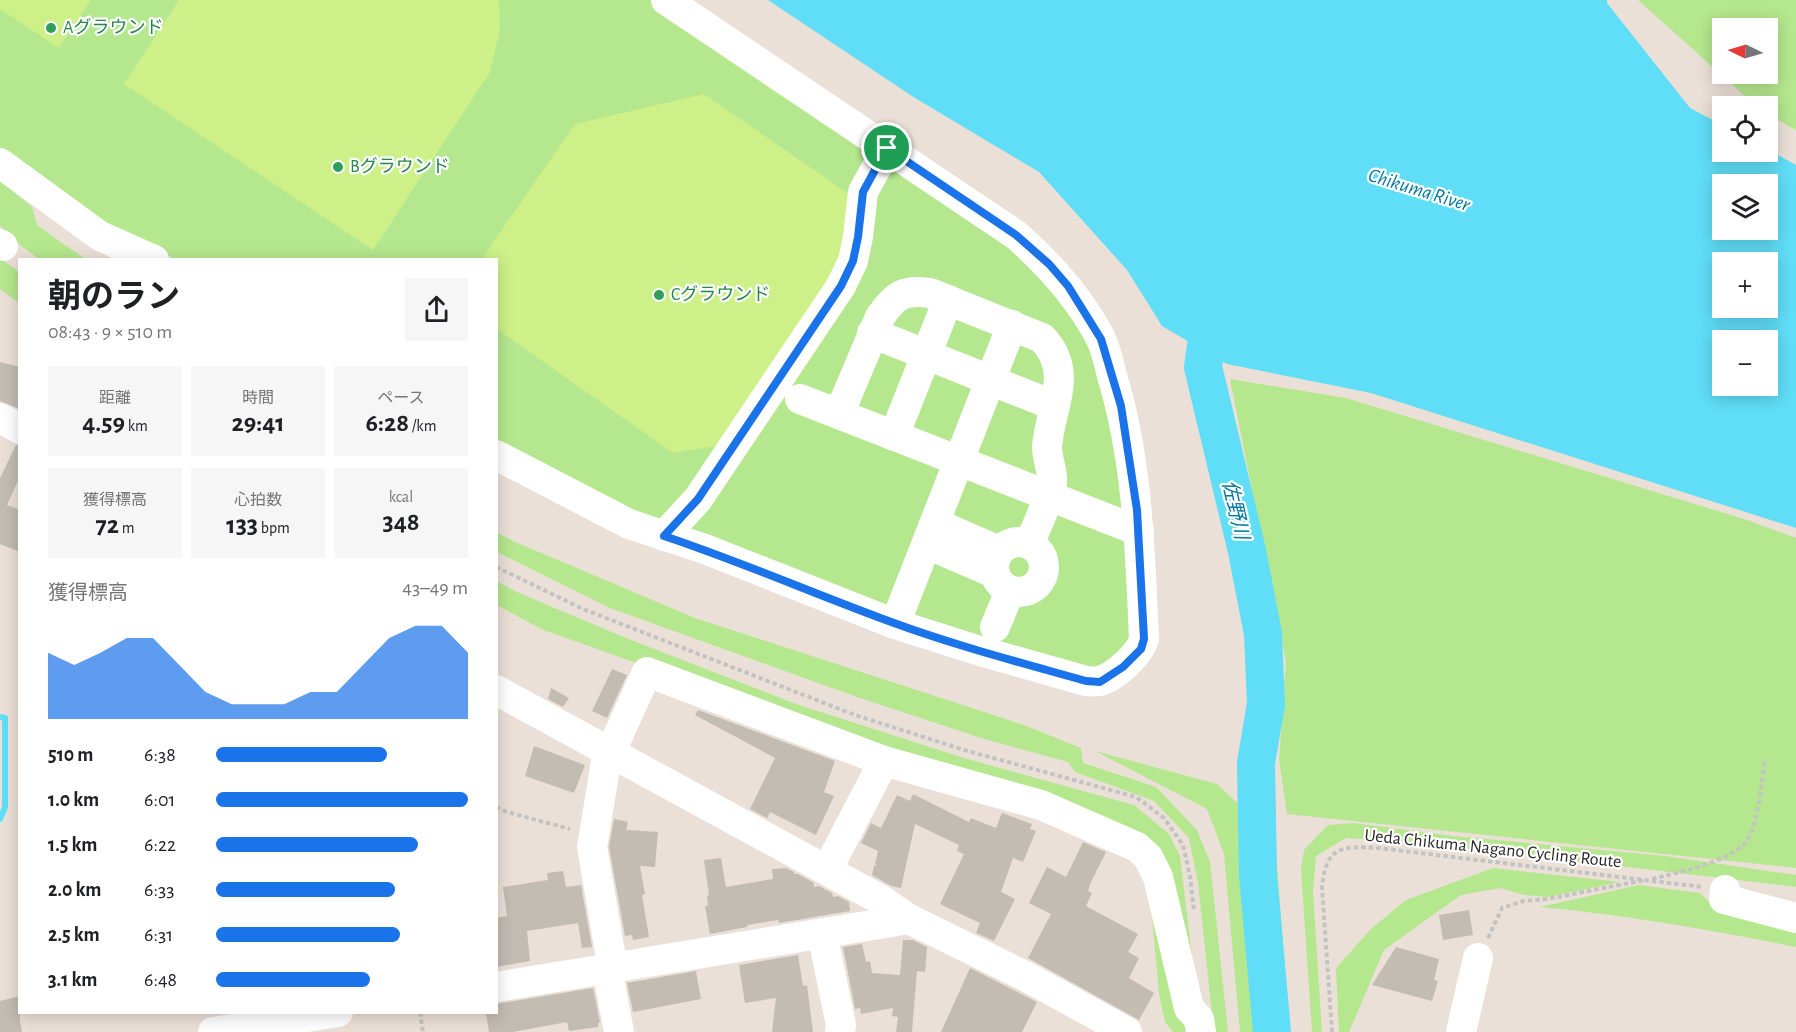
<!DOCTYPE html>
<html lang="ja">
<head>
<meta charset="utf-8">
<style>
  :root { --surface:#fff; --page:#f6f6f6; --text:#202124; --muted:#757577; --accent:#1a73e8 }
  body { margin:0; font-family:"Alegreya Sans","Noto Sans JP",sans-serif; background:var(--page); color:var(--text); height:100vh; display:flex; flex-direction:column; font-size:22px; white-space:nowrap }
  * { box-sizing:border-box; margin:0 }
  p { font-size:20px; color:var(--muted) }
  .icon { flex:none; width:33px; height:33px; fill:none; stroke:currentColor; stroke-width:2; stroke-linecap:round; stroke-linejoin:round }
  .map { position:relative; flex:1; overflow:hidden }
  .details { position:absolute; left:18px; top:258px; width:480px; height:756px; display:flex; flex-direction:column; background:var(--surface); border-radius:0px; box-shadow:0 3px 15px #0003 }
  .details>* { flex:none }
  .needle { width:39px; rotate:275deg }
  .tools { position:absolute; left:1712px; top:18px; display:grid; gap:12px }
  .tools a { display:grid; place-items:center; width:66px; height:66px; border-radius:0px; background:var(--surface); box-shadow:0 3px 15px #0003; font-size:30px }
  .pin { position:absolute; display:grid; place-items:center; width:51px; height:51px; color:#fff; margin:-26px; border:3px solid #fff; border-radius:50%; box-shadow:0 2px 6px #0007 }
  .round { display:grid; place-items:center; flex:none; width:63px; height:63px; border-radius:0px; background:var(--page) }
  .overview { display:flex; align-items:center; justify-content:space-between; height:102px; padding:0 30px }
  h1 { font-size:33px; font-weight:700; line-height:45px }
  .stats { display:grid; grid-template-columns:repeat(3,1fr); gap:9px; height:102px; padding:6px 30px }
  .stats div { display:grid; align-content:center; border-radius:0px; background:var(--page); text-align:center }
  .stats b { font-size:26px; font-weight:700 }
  .stats small { font-size:16px; font-weight:400 }
  .stats p { font-size:16px }
  .chart { height:168px; padding:12px 30px }
  .chart p { display:flex; justify-content:space-between }
  .chart svg { width:100%; height:108px; margin-top:6px; fill:var(--accent); opacity:.7 }
  ul { padding:0 30px; list-style:none; font-size:20px }
  li { display:grid; grid-template-columns:96px 72px 1fr; align-items:center; height:45px }
  li i { height:15px; border-radius:8px; background:var(--accent) }
  .map>svg:first-child { display:block }
  .green { fill:#b5e78e; fill-rule:evenodd }
  .pitch { fill:#cdf088 }
  .water { fill:#60ddf7; fill-rule:evenodd }
  .lines { fill:none; stroke-linecap:round; stroke-linejoin:round }
  .stream { stroke:#60ddf7; stroke-width:6 }
  .river { stroke:#60ddf7; stroke-width:38 }
  .building { fill:#c2bcb3 }
  .path { stroke:#c3c3c3; stroke-width:4; stroke-dasharray:4.5 3; stroke-linecap:butt }
  .minor { stroke:#fff; stroke-width:30 }
  .route-casing { stroke:#fff; stroke-width:12 }
  .route { stroke:#1a73e8; stroke-width:8 }
  .leisure-dot { fill:#2e9e5b; stroke:#fff; stroke-width:2 }
  .labels { text-anchor:middle; dominant-baseline:central; stroke-width:4.5; stroke-linejoin:round; paint-order:stroke }
  .leisure-label { font-size:18px; fill:#27864d; stroke:#fff; text-anchor:start }
  .street-label { font-size:18px; fill:#272727; stroke:#fff }
  .water-label { font-size:20px; font-style:italic; fill:#03789f; stroke:#fff }
</style>
</head>
<body>
<div class="map">
<svg width="1796" height="1032" viewBox="0 0 1796 1032">
  <rect width="100%" height="100%" fill="#ebe0d7"/>
  <g class="green">
    <path d="M0,0H650L1005,238L1072,306L1112,404L1136,636L1099,673L978,643L625,513L497,447L496,260L176,259L104,228L0,152Z"/>
    <path d="M1638,0H1796V130L1767,114V106H1756ZM1722,28H1767V74H1722Z"/>
    <path d="M0,181L32,207L37,225L85,259H39L10,238L0,225Z"/>
    <path d="M0,258L19,272V303L0,289Z"/>
    <path d="M1230,379L1346,398L1744,519L1796,538V868L1287,814L1279,760L1286,662Z"/>
    <path d="M496,532L513,541L695,618L1024,725L1081,748L1083,763L1156,787L1197,830L1210,862L1228,1032H1214L1198,883L1189,838L1154,801L1075,772L1068,762L984,739L857,697L610,608L497,552Z"/>
    <path d="M496,581L517,592L621,636L796,704L964,758L1134,805L1169,834L1180,856L1198,1006L1148,846L541,629L497,605Z"/>
    <path d="M1095,751L1217,784L1275,838L1287,997V1032H1240L1224,854L1207,809Z"/>
    <path d="M1353,823L1453,836L1666,856L1796,875V887L1424,843L1346,838L1316,856L1313,892L1322,1032H1312L1301,869L1304,850L1328,825Z"/>
    <path d="M1493,868L1620,882L1548,897L1524,895L1500,888L1461,895L1384,950L1349,1032H1339L1336,968L1371,929L1406,900Z"/>
    <path d="M1148,872L1196,1032H1173L1165,1022L1159,994Z"/>
    <path d="M1639,885L1700,893L1716,909L1796,928V947C1711,930 1626,915 1540,907Z"/>
  </g>
  <g class="pitch">
    <path d="M0,0H91L59,48L0,9Z"/>
    <path d="M179,0H499L500,30L490,72L373,250L124,84Z"/>
    <path d="M704,94L849,194L845,260L716,446L673,453L497,329L496,260H481L575,124Z"/>
  </g>
  <path class="water" d="M768,0H1607V3L1690,108L1722,125V152H1767V149L1796,165V528L1371,393L1227,364L1162,326L1127,270L1039,172L915,98ZM1722,184H1767V230H1722ZM1722,262H1767V308H1722ZM1722,340H1767V386H1722Z"/>
  <g class="lines">
    <path class="stream" d="M0,717L5,718V807L0,819"/>
    <path class="river" d="M1212,302L1203,367L1247,551L1263,634L1266,704L1256,763L1258,875L1272,1032"/>
  </g>
  <g class="building">
    <path d="M0,362L20,367V409L0,401Z"/>
    <path d="M16,445L20,446V476L7,505L20,510V552L0,544V478Z"/>
    <path d="M612,669L627,675L607,718L592,711Z"/>
    <path d="M551,688L569,698L563,707L548,699Z"/>
    <path d="M698,710L835,761L824,792L834,796L816,835L770,812L767,818L750,809L775,758L695,715Z"/>
    <path d="M534,746L585,765L574,793L525,776Z"/>
    <path d="M913,794L969,822L971,818L996,828L1002,813L1032,824L1030,829L1036,831L1023,862L1013,858L1001,892L1015,899L994,941L976,933L980,923L940,904L964,854L957,851L959,845L915,824L901,888L891,886L872,875L874,866L877,865L875,864L878,851L861,843L871,823L881,828L897,795L910,801Z"/>
    <path d="M614,819L628,822L626,830L658,832L655,867L640,866L645,894L642,895L649,937L633,940L632,935L625,936L609,847Z"/>
    <path d="M1083,842L1106,852L1090,884L1088,891L1092,893L1086,906L1138,934L1128,952L1139,958L1129,978L1154,993L1139,1020L1028,958L1051,914L1029,903L1047,867L1066,877Z"/>
    <path d="M721,858L726,887L773,879L772,869L786,868L794,872V874H798L814,883V887L819,886L832,893L833,897L838,896L849,902L850,911L779,923L778,920L747,925V927L710,934L705,906H708L707,896L709,895L704,860Z"/>
    <path d="M563,871L566,887L581,885L592,947L582,948L578,923L527,931L530,961L496,967V918L507,916L503,887L548,880L547,873Z"/>
    <path d="M1469,910L1473,935L1443,940L1439,915Z"/>
    <path d="M903,940H913L927,947L925,972L917,971L912,1032H896L898,1017L892,1016L893,1008L861,1014L860,1008L855,1009L843,947L862,944L866,962L870,961L872,973L900,975Z"/>
    <path d="M1396,947L1439,959L1434,980L1438,981L1432,1001L1372,985Z"/>
    <path d="M798,955L803,986L807,985L813,1032H772L776,998L745,1003L739,965Z"/>
    <path d="M970,968L1037,1002L1022,1032H941Z"/>
    <path d="M696,971L701,999L633,1012L627,983Z"/>
    <path d="M593,988L600,1022L598,1023V1027L569,1031L567,1022L513,1032H489L486,1012H496V1004Z"/>
    <path d="M20,996V1021L22,1032H0V1001Z"/>
  </g>
  <g class="lines">
    <g class="path">
      <path d="M496,567L583,609L855,715L964,750L1136,797L1164,818L1183,845L1190,876L1194,912"/>
      <path d="M496,807L507,812L570,829"/>
      <path d="M1652,879C1676,873 1739,860 1749,837C1760,813 1761,784 1765,759"/>
      <path d="M1488,938L1502,908L1523,901L1547,899L1645,880"/>
      <path d="M420,1012L423,1032"/>
      <path d="M1332,1032L1322,887C1326,846 1341,846 1378,848L1703,887"/>
    </g>
    <g class="minor">
      <path d="M0,163L100,236L154,260"/>
      <path d="M0,244L3,246"/>
      <path d="M872,333L1055,406"/>
      <path d="M800,399L1139,531"/>
      <path d="M839,414L880,317C895,295 904,289 930,293L1042,338C1075,372 1050,407 1047,447C1047,460 1054,474 1052,483C1048,504 1037,525 1029,544"/>
      <path d="M0,418L20,429"/>
      <path d="M894,436L948,300"/>
      <path d="M496,455L629,524L705,549L895,624L980,651L1086,681C1090,681 1097,682 1100,681C1116,676 1140,654 1144,639C1140,551 1138,461 1112,376C1109,364 1106,348 1100,337C1079,297 1050,265 1016,235L666,0"/>
      <path d="M935,523L999,551"/>
      <path d="M664,536L698,499L841,286L853,261L858,237L863,192L887,148"/>
      <circle cx="1019" cy="567" r="25"/>
      <path d="M927,544L994,573"/>
      <path d="M895,624L1012,325"/>
      <path d="M995,627L1010,591"/>
      <path d="M496,690L883,901L909,919"/>
      <path d="M827,870L884,761"/>
      <path d="M1725,890L1724,899L1796,918"/>
      <path d="M822,933L841,1025L840,1032"/>
      <path d="M496,987L909,919L1027,977L1127,1032"/>
      <path d="M213,1032L338,1012"/>
      <path d="M619,1032L609,979L611,958L592,847L606,762L647,672L884,761L1041,805L1137,847L1148,857L1158,877L1189,1008L1199,1019L1201,1032"/>
      <path d="M1461,1032L1478,958"/>
    </g>
  </g>
  <g class="lines">
    <defs>
      <path id="route" d="M887,148L1016,235L1049,264L1068,286L1101,339L1121,406L1137,510L1144,639L1141,649L1123,667L1100,682L1086,681C1022,663 957,646 894,623C817,595 742,562 664,536L698,499L841,286L853,261L858,237L863,192Z"/>
    </defs>
    <use href="#route" class="route-casing"/>
    <use href="#route" class="route"/>
  </g>
  <g class="leisure-dot">
    <circle cx="51" cy="28" r="6"/>
    <circle cx="338" cy="167" r="6"/>
    <circle cx="659" cy="295" r="6"/>
  </g>
  <g class="labels">
    <g class="leisure-label">
      <text x="63" y="28">Aグラウンド</text>
      <text x="350" y="167">Bグラウンド</text>
      <text x="671" y="295">Cグラウンド</text>
    </g>
    <g class="street-label">
      <text transform="translate(1493 849) rotate(6)">Ueda Chikuma Nagano Cycling Route</text>
    </g>
    <g class="water-label">
      <text transform="translate(1419 190) rotate(17)">Chikuma River</text>
      <text transform="translate(1235 510) rotate(77)">佐野川</text>
    </g>
  </g>
</svg>
<div class="tools">
<a><svg class="needle" viewBox="-14 -14 28 28"><path d="M0-13l5 13h-10z" fill="#e53935"/><path d="M0 13l5-13h-10z" fill="#757577"/></svg></a>
<a><svg class="icon" aria-label="locate" viewBox="0 0 24 24"><circle cx="12" cy="12" r="6"/><path d="M12 2v4M12 18v4M2 12h4M18 12h4"/></svg></a>
<a><svg class="icon" aria-label="layers" viewBox="0 0 24 24"><path d="M12 4l9 5-9 5-9-5zM3 14l9 5 9-5"/></svg></a>
<a>+</a>
<a>−</a>
</div>
<div class="pin" style="left:887px;top:148px;background:#1e9e55"><svg class="icon" aria-label="arrive" viewBox="0 0 24 24"><path d="M6 21V4h12l-3 4 3 4H6"/></svg></div>
<section class="details">
<div class="overview"><div><h1>朝のラン</h1><p>08:43 · 9 × 510 m</p></div><a class="round"><svg class="icon" aria-label="share" viewBox="0 0 24 24"><path d="M12 15V3M7 8l5-5 5 5M5 13v7h14v-7"/></svg></a></div>
<div class="stats">
<div><p>距離</p><b>4.59<small> km</small></b></div>
<div><p>時間</p><b>29:41</b></div>
<div><p>ペース</p><b>6:28<small> /km</small></b></div>
</div>
<div class="stats">
<div><p>獲得標高</p><b>72<small> m</small></b></div>
<div><p>心拍数</p><b>133<small> bpm</small></b></div>
<div><p>kcal</p><b>348</b></div>
</div>
<div class="chart"><p><span>獲得標高</span>43–49 m</p>
<svg viewBox="0 0 160 44" preserveAspectRatio="none"><path d="M0 44V17L10 22L20 17L30 11L40 11L50 22L60 33L70 38L80 38L90 38L100 33L110 33L120 22L130 11L140 6L150 6L160 17V44z"/></svg>
</div>
<ul>
<li><b>510 m</b>6:38<i style="width:68%"></i></li>
<li><b>1.0 km</b>6:01<i style="width:100%"></i></li>
<li><b>1.5 km</b>6:22<i style="width:80%"></i></li>
<li><b>2.0 km</b>6:33<i style="width:71%"></i></li>
<li><b>2.5 km</b>6:31<i style="width:73%"></i></li>
<li><b>3.1 km</b>6:48<i style="width:61%"></i></li>
</ul>
</section>
</div>
</body>
</html>
